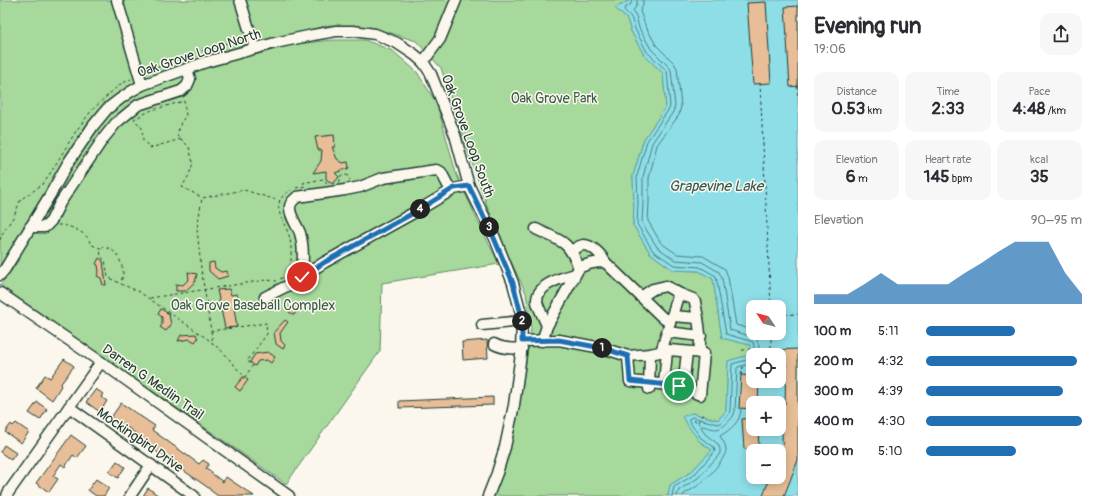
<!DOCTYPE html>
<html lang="en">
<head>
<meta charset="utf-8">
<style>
  :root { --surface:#fff; --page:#f7f7f7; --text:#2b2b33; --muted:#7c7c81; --accent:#1f6fb2 }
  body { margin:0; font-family:Pangolin,sans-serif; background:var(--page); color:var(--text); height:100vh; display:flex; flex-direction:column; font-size:15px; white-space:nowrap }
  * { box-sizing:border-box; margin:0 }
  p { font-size:13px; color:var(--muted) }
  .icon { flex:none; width:22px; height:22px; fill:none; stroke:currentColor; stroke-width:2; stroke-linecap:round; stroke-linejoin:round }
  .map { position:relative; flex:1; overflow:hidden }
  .side { display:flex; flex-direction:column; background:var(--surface); width:300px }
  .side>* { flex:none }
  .needle { width:26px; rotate:305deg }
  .controls { position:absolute; left:746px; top:300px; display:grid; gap:8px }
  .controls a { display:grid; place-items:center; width:40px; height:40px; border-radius:8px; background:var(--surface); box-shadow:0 2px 10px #0003; font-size:20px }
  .pin { position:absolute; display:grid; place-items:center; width:34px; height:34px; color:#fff; margin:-17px; border:2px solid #fff; border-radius:50%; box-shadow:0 1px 4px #0007 }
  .km { position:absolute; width:20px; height:20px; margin:-10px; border-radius:50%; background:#222; color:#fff; font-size:11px; line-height:20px; text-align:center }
  .round { display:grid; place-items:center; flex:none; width:42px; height:42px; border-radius:12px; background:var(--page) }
  .overview { display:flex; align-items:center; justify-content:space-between; height:68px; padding:0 16px }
  h1 { font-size:22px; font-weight:700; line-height:30px }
  .metrics { display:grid; grid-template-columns:repeat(3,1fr); gap:6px; height:68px; padding:4px 16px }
  .metrics div { display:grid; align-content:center; border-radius:10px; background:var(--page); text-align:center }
  .metrics b { font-size:17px; font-weight:700 }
  .metrics small { font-size:11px; font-weight:400 }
  .metrics p { font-size:11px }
  .chart { height:112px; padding:8px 16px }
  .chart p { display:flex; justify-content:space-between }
  .chart svg { width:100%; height:72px; margin-top:4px; fill:var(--accent); opacity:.7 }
  ul { padding:0 16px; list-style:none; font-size:13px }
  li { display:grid; grid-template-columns:64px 48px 1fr; align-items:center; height:30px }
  li i { height:10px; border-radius:5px; background:var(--accent) }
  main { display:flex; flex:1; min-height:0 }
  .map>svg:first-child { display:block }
  .green { fill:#a6d99b; stroke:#628b68 }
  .water { fill:#8edee8; stroke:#629ea0; fill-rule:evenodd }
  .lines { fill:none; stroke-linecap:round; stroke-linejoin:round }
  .shore { stroke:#4b7d7c; stroke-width:1 }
  .building { fill:#e7be97; stroke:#1f3d34 }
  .minor-casing { stroke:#1f3d34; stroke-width:13 }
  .path { stroke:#1f3d34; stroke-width:1; stroke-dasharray:3 3; stroke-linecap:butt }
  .minor { stroke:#fbf7ec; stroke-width:10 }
  .route-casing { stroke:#fff; stroke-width:8 }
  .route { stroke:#1f6fb2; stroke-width:5 }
  .labels { text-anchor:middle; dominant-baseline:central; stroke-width:3; stroke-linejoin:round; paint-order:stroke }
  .street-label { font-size:14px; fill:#1f3d34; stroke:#fbf7ec }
  .park-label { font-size:14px; fill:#3a5c49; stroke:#fbf7ec }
  .water-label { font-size:15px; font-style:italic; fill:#355d58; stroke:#fbf7ec }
</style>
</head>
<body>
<main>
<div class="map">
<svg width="798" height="496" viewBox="0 0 798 496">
  <rect width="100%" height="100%" fill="#fbf7ec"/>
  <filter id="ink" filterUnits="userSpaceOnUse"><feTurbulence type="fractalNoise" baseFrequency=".025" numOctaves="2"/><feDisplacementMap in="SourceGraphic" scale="8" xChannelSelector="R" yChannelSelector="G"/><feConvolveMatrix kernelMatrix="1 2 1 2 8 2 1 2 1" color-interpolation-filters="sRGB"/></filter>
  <g filter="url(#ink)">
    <path class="green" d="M0,0H631L615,8L627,19L631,31L644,55L663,73L666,107L644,139L633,176L634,203L633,225L650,253L673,270L699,271L713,279L722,338L751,345L749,355L728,361L726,411L718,420L692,413L699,441L712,450L691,472L670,485L668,496H492L502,469L522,386L531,329L526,293L505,249L486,203L464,140L441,68L416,41L391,33L360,26L330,25L204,57L202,69L287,45L333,40H365L393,51L417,72L437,104L456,173L480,226L499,264L382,283L380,351L286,484L0,285L19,260L9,255L0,268Z"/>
    <path class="water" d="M631,0H798V496H668L670,485L691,472L712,450L699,441L682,417L691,413L718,420L726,411L728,361L749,355L750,345L722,338L713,279L699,271L673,270L650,253L633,225L634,203L633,176L644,139L666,107L663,73L644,55L631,31L627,19L615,8ZM753,307H779V333H753ZM753,355H779V381H753ZM753,403H779V429H753ZM753,451H779V477H753Z"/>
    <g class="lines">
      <g class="shore">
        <path d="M632,0L631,4L625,8L624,10L631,17L635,29L647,52L667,71L670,106L669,109L647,141L637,176L638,203L637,224L653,251L674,265L700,267L716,276L726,334L753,342L754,346L753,355"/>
        <path d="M637,0V5L633,11L636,16L639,28L651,49L669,67L671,70L675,106L673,112L652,143L643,177V203L642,223L657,247L675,260L702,262L719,272L722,278L730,330L756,338L759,345L758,355"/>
        <path d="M643,0V5L640,11L645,25L656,45L674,63L677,68L681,106L679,115L657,145L649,178V203L648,221L661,243L677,254L703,256L720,266L725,269L728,277L736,325L753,330"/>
        <path d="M672,496L674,487L694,475L715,451L714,447L701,438L689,421V419L692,417L718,424L721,423L729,414L730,410L732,364L750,359L753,356"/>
        <path d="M677,496L679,490L698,478L718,456L720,453V449L718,444L705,434L701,427L703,426C714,429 719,432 728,422C731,419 734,416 735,411L737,368L738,367L753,363"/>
        <path d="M683,496L684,494C689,491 695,488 700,484C707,479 726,458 726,450C726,444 722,440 720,436C730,430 741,422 741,409"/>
      </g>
    </g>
    <g class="building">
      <path d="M766,2L771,83L753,84L747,3Z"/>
      <path d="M798,6V86L790,87L785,7Z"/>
      <path d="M334,135L335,147H332L337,159L343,163L348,162L349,168L335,173L339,177L333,184L326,179V171L313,173L321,161L322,150H318L315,137Z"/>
      <path d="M99,258L103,261L106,285H103L101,278L97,276L99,272L98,265L96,264Z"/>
      <path d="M214,262L215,268L221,272L227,271L228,276L218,279L209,271V263Z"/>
      <path d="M188,272L197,274L195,282L185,291H176V284L183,285L189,279Z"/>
      <path d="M229,289L231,295L237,294L239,306L234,308L237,327L225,328L217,290Z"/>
      <path d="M295,303L300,306L294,315L289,312Z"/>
      <path d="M161,309L169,314L171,325L166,331L160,327L162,325V317L158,314Z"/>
      <path d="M285,320L288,322L280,333L281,341L285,345L283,349L276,344L274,332Z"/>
      <path d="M196,334L197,337L198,338L195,342L190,339L178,341L181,335Z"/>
      <path d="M487,340L488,358L463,360L462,342Z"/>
      <path d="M798,349V460L784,496H763L770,477H779V455L784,442H782L783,404H785L786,363H779V355H775L774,350Z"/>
      <path d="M268,352L275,357L271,363L267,360L258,361L255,366L250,362L255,354Z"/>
      <path d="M64,359L74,366L60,385L61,386L52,400L36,388L45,375L50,378Z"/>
      <path d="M741,375L753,376V381H759L758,403H753V409L739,408Z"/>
      <path d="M243,377L248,380L240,391L235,387Z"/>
      <path d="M96,389L103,394L101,397L107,401L100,412L86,402Z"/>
      <path d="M493,397V405L399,408V401Z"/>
      <path d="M37,402L47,409L40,420L29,413Z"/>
      <path d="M121,403L155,426L152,430L199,464L203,460L209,464L206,468L212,472L211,473L223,482L226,477L254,496H218L210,490V489L137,438L139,436L124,425L122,428L110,419Z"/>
      <path d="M753,418V429H758L759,448L744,449L742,419Z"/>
      <path d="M16,423L29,432L21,443L5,432L11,424L13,426Z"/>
      <path d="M71,435L86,446L77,458L73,455L65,467L61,464L53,476L58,479L49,492L36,483Z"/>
      <path d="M4,445L16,453L11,460L0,452Z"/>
      <path d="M117,461L125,467L118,478L109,472Z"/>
      <path d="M96,479L109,488L104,496H96L88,490Z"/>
      <path d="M148,488L159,496H143Z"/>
    </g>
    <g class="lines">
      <defs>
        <g id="minor">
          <path d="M117,0L142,85"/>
          <path d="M240,0L255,48"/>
          <path d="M423,62L440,39L456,0"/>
          <path d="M30,227H45L51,221L60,203L103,139L116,123L138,105L181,91L187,86L190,79L187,69"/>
          <path d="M536,229C560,241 568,239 579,268"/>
          <path d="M571,251C575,249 578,246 583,245C591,244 602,255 605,262"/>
          <path d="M0,275L5,269L50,195L68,163L93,126L107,109L120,99L130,92L142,85L206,62L275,43L313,35L336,31H353L375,34L397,43L415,55L423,62L431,74L455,135L469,186L495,238L513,283L522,317L521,354L514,405L505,447L497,473L488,496"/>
          <path d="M302,277C303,262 304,247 300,233C297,225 289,215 290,207C290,202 294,200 297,197L345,190L360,187L383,178L436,170L441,172L451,191"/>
          <path d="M0,293L101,362L289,496"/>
          <path d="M265,297L287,286L325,262L417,211L454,189L469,186"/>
          <path d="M641,297L653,289L666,286L680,294"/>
          <path d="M672,316L698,318"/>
          <path d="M482,325L522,321"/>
          <path d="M547,326C545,320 538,307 537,302C536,284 562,278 575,274"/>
          <path d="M667,332L701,336"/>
          <path d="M522,341L559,340L602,348L628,356L650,354L649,389"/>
          <path d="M542,341L547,326L579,268C588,263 595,262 605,262L663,318L670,323"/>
          <path d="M494,344C503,349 512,349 522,348"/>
          <path d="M661,352L678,296L680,294L693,299L695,302C698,319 702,335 699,353"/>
          <path d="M628,356L630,381L679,386L700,395L704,353L669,350L650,354"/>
          <path d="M664,384L667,351"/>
          <path d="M683,388L687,352"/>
          <path d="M69,407L194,496"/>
          <path d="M7,496L8,493L101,362"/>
          <path d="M130,496L151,465"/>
        </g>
      </defs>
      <use href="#minor" class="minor-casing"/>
      <g class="path">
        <path d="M146,72L192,54L243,38"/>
        <path d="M760,83L771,307"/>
        <path d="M797,86L798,98"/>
        <path d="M181,139L150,148L143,140L142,128L134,119L152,110L184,101L186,116L181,122L177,135L189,147L193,163L189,175L182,187L201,197"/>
        <path d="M339,182L340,181V176L347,175L350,180"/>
        <path d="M296,188L305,186L303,183L323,179L327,183"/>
        <path d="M58,225C67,224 82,231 88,238C89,240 90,242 91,244C93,246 98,247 100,248L101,257L105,260L108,277L121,284L138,291L209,340L224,353L239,371L245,377L253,365L247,361L267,334L266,323L211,331L201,268L197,229L202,198L244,190L280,201"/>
        <path d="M0,240L2,234L14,216L20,201L24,197L32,192L44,183L51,172L76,131L92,110L119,85L131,79"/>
        <path d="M101,248C114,244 123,262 123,274C123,277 121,280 121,283"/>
        <path d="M280,279L290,274C291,262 292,251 290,239C286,221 266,204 291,190"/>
        <path d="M150,298L266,280L277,281"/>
        <path d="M779,315L798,314"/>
        <path d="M211,331L213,344"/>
        <path d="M771,333V355"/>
        <path d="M742,350L771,349"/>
        <path d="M741,375L743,367L752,368V360H753"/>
        <path d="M186,411L190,412L199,421"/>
        <path d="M693,420L703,426"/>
        <path d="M698,422L703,414"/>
      </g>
      <use href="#minor" class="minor"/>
    </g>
  </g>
  <g class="lines" filter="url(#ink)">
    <defs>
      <path id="route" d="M302,277L325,262L417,211L454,188L469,186L494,238L513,283L522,318V341L559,340L602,348L628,356L630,381L679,386"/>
    </defs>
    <use href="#route" class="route-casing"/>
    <use href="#route" class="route"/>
  </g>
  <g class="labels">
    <g class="street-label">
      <text transform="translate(199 53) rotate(-18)">Oak Grove Loop North</text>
      <text transform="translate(468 136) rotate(70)">Oak Grove Loop South</text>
      <text transform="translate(153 382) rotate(35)">Darren G Medlin Trail</text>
      <text transform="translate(140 440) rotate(35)">Mockingbird Drive</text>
    </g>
    <g class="park-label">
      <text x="554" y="98">Oak Grove Park</text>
      <text x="253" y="305">Oak Grove Baseball Complex</text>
    </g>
    <g class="water-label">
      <text x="716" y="186">Grapevine Lake</text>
    </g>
  </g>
</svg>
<div class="controls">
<a><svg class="needle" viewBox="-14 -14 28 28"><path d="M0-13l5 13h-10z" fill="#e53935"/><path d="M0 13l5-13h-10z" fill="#7c7c81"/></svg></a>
<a><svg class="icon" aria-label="locate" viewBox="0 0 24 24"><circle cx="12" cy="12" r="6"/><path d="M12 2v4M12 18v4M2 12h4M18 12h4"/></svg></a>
<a>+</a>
<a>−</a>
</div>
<div class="pin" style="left:679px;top:386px;background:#1e9e55"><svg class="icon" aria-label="arrive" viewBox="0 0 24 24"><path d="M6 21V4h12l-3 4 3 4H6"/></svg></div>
<div class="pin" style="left:302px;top:277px;background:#d93025"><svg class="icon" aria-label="check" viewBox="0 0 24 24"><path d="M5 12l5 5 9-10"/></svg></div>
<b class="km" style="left:602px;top:348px">1</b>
<b class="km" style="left:522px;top:321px">2</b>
<b class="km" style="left:489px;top:227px">3</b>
<b class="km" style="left:420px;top:209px">4</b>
</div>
<section class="side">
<div class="overview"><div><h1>Evening run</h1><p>19:06</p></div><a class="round"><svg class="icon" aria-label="share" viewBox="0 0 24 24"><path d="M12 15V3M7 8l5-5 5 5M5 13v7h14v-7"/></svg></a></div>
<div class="metrics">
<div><p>Distance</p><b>0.53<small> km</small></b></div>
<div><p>Time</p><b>2:33</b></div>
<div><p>Pace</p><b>4:48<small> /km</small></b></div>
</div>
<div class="metrics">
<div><p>Elevation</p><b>6<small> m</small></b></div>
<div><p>Heart rate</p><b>145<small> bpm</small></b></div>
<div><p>kcal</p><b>35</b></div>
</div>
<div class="chart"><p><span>Elevation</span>90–95 m</p>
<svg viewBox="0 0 160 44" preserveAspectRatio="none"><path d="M0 44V38L10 38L20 38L30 32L40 25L50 32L60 32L70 32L80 32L90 25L100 19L110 12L120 6L130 6L140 6L150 25L160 38V44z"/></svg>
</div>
<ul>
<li><b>100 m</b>5:11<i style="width:57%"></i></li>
<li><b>200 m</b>4:32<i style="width:97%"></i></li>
<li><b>300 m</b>4:39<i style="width:88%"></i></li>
<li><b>400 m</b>4:30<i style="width:100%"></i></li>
<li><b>500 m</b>5:10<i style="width:58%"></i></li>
</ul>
</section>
</main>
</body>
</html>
